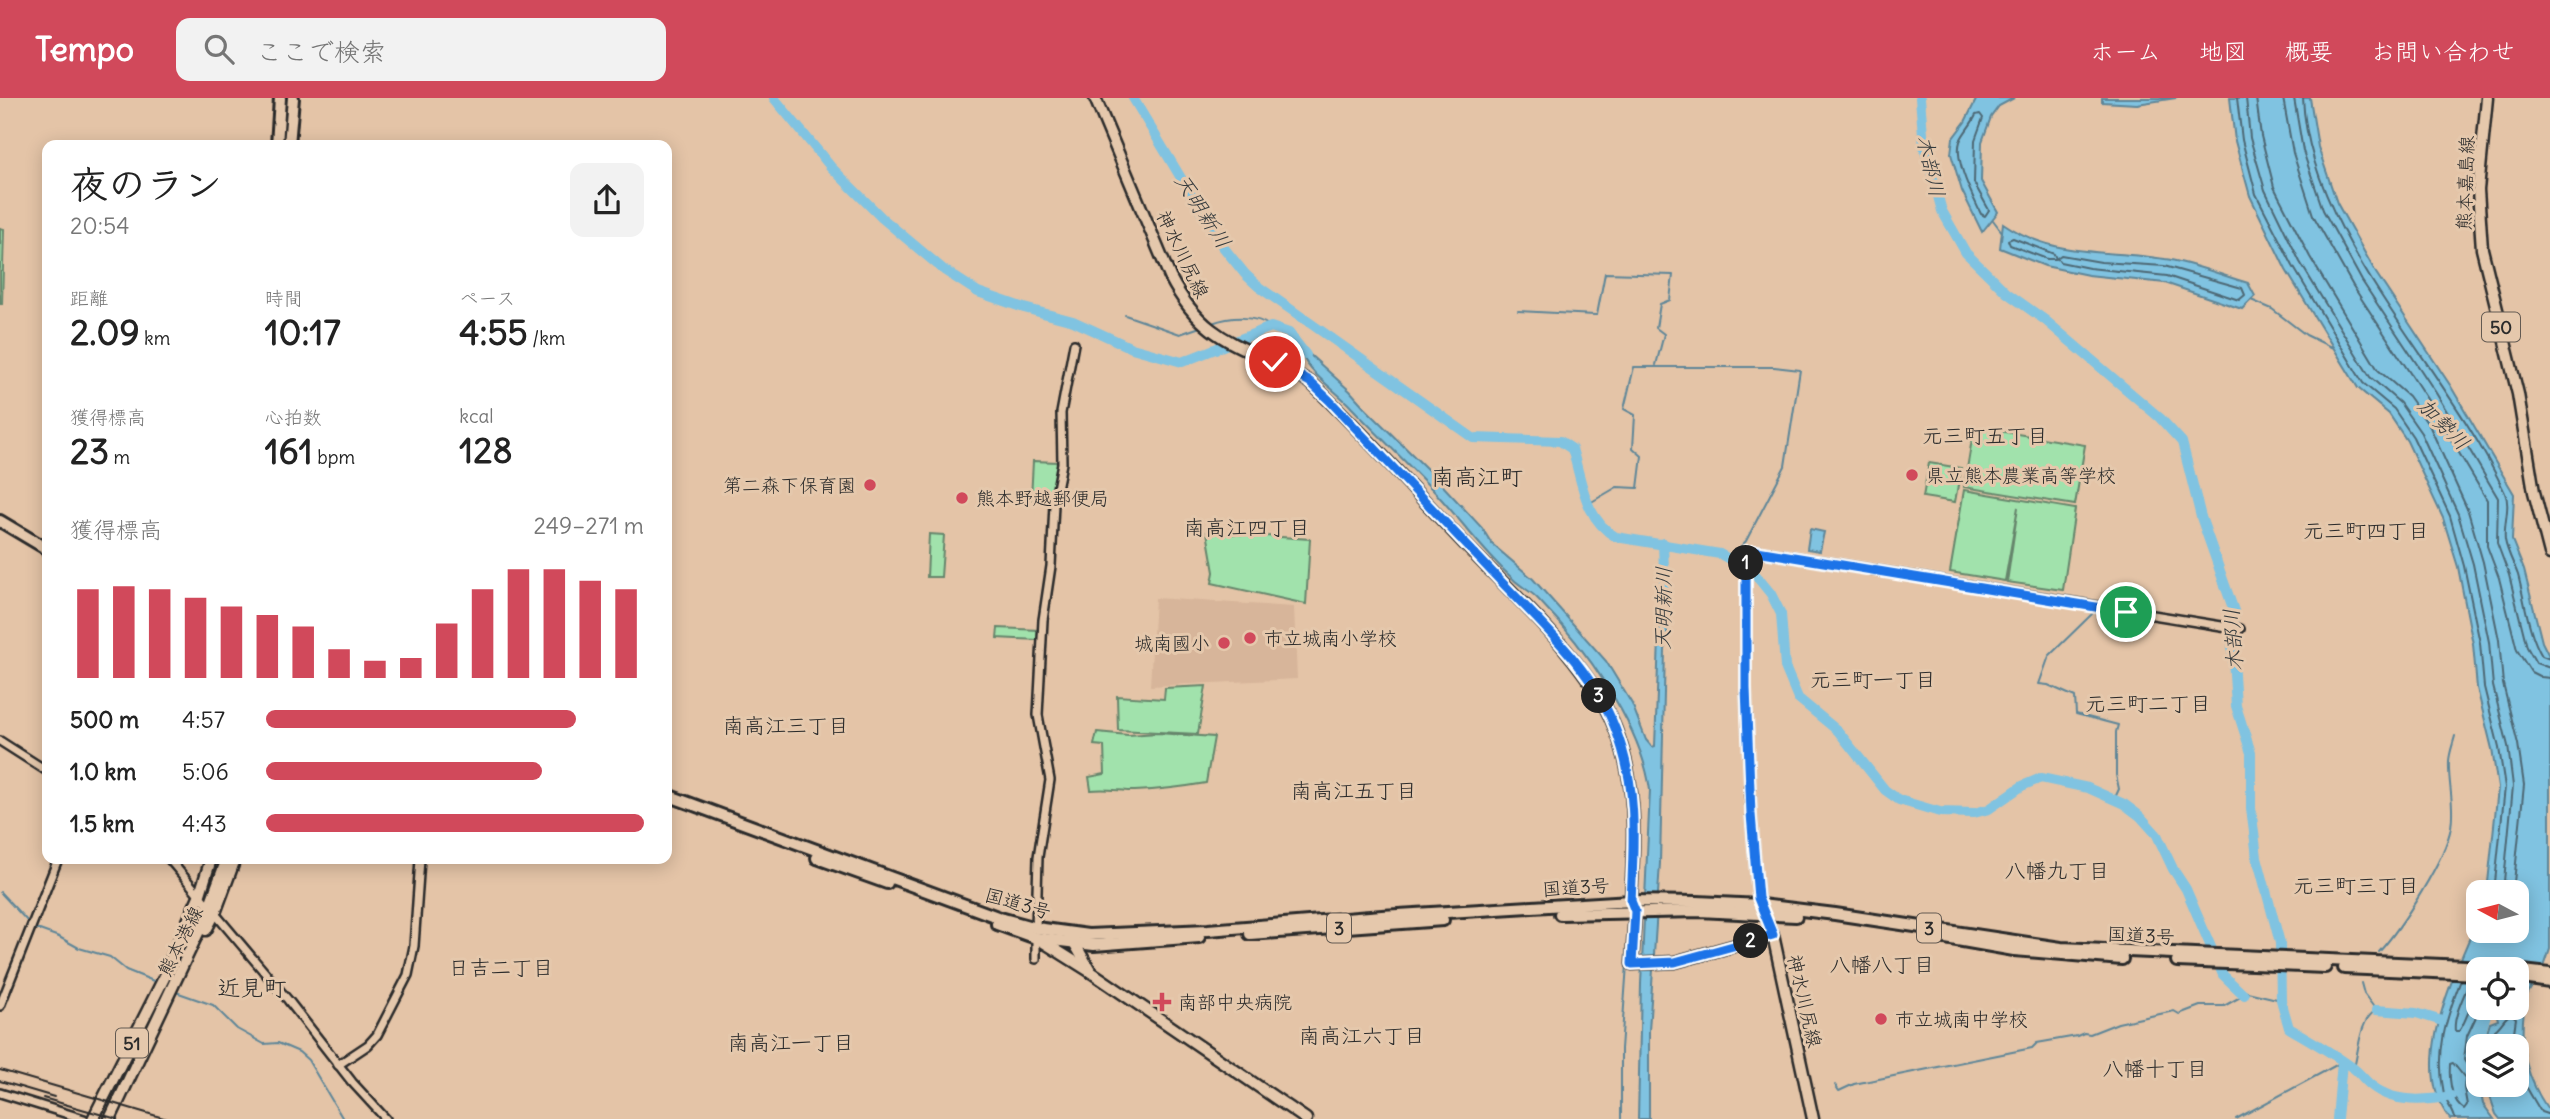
<!DOCTYPE html>
<html lang="ja">
<head>
<meta charset="utf-8">
<style>
  :root { --surface:#fff; --page:#f2f2f2; --text:#222; --muted:#767676; --accent:#d1495b }
  body { margin:0; font-family:Delius,"Klee One",sans-serif; background:var(--page); color:var(--text); height:100vh; display:flex; flex-direction:column; font-size:26px; white-space:nowrap }
  * { box-sizing:border-box; margin:0 }
  p { font-size:23px; color:var(--muted) }
  .icon { flex:none; width:38px; height:38px; fill:none; stroke:currentColor; stroke-width:2; stroke-linecap:round; stroke-linejoin:round }
  .map { position:relative; flex:1; overflow:hidden }
  .panel { position:absolute; left:42px; top:42px; width:630px; height:724px; display:flex; flex-direction:column; background:var(--surface); border-radius:14px; box-shadow:0 4px 18px #0003 }
  .panel>* { flex:none }
  .needle { width:46px; rotate:277deg }
  .fabs { position:absolute; left:2466px; top:782px; display:grid; gap:14px }
  .fabs a { display:grid; place-items:center; width:63px; height:63px; border-radius:14px; background:var(--surface); box-shadow:0 4px 18px #0003; font-size:35px }
  .pin { position:absolute; display:grid; place-items:center; width:60px; height:60px; color:#fff; margin:-30px; border:4px solid #fff; border-radius:50%; box-shadow:0 2px 7px #0007 }
  .km { position:absolute; width:35px; height:35px; margin:-18px; border-radius:50%; background:#222; color:#fff; font-size:19px; line-height:35px; text-align:center }
  .round { display:grid; place-items:center; flex:none; width:74px; height:74px; border-radius:14px; background:var(--page) }
  .overview { display:flex; align-items:center; justify-content:space-between; height:119px; padding:0 28px }
  h1 { font-size:38px; font-weight:700; line-height:52px }
  .figures { display:grid; grid-template-columns:repeat(3,1fr); gap:10px; height:119px; padding:7px 28px }
  .figures div { display:grid; align-content:center }
  .figures b { font-size:35px; font-weight:700 }
  .figures small { font-size:19px; font-weight:400 }
  .figures p { font-size:19px }
  .chart { height:196px; padding:14px 28px }
  .chart p { display:flex; justify-content:space-between }
  .chart svg { width:100%; height:126px; margin-top:7px; stroke:var(--accent); stroke-width:6 }
  ul { padding:0 28px; list-style:none; font-size:23px }
  li { display:grid; grid-template-columns:112px 84px 1fr; align-items:center; height:52px }
  li i { height:18px; border-radius:9px; background:var(--accent) }
  header { display:flex; align-items:center; gap:42px; box-sizing:border-box; height:98px; padding:0 35px; background:var(--accent); color:#fff }
  header strong { font-size:33px }
  nav { display:flex; gap:38px; margin-inline-start:auto; font-size:24px }
  .search { width:490px; height:63px; background:var(--page); display:flex; align-items:center; gap:18px; box-sizing:border-box; padding:0 24px; border-radius:14px; color:var(--muted); font-size:26px }
  .map>svg:first-child { display:block }
  .built { fill:#d7b59a }
  .green { fill:#a1e2ac; stroke:#66866c; stroke-width:2 }
  .water { fill:#80c3e1; stroke:#5e8698; stroke-width:2 }
  .lines { fill:none; stroke-linecap:round; stroke-linejoin:round }
  .shore { stroke:#4d6874; stroke-width:2 }
  .stream { stroke:#5e8698; stroke-width:2 }
  .river { stroke:#80c3e1; stroke-width:10 }
  .minor-casing { stroke:#2b2b2b; stroke-width:12 }
  .major-casing { stroke:#2b2b2b; stroke-width:15 }
  .highway-casing { stroke:#2b2b2b; stroke-width:16 }
  .minor { stroke:#e5c8ac; stroke-width:7 }
  .major { stroke:#e5c8ac; stroke-width:10 }
  .highway { stroke:#e5c8ac; stroke-width:10 }
  .rail { stroke:#2b2b2b; stroke-width:2 }
  .route-casing { stroke:#fff; stroke-width:14 }
  .route { stroke:#1a73e8; stroke-width:9 }
  .poi-dot { fill:#d1495b; stroke:#e5c8ac; stroke-width:2.5 }
  .labels { text-anchor:middle; dominant-baseline:central; stroke-width:6; stroke-linejoin:round; paint-order:stroke }
  .shield { fill:#e5c8ac; stroke:#635a52; stroke-width:2 }
  .shield-label { font-size:18px; font-weight:bold; fill:#2b2b2b }
  .street-label { font-size:19px; fill:#2b2b2b; stroke:#e5c8ac }
  .poi-label { font-size:19px; fill:#2b2b2b; stroke:#e5c8ac; text-anchor:start }
  .water-label { font-size:21px; font-style:italic; fill:#343a3d; stroke:#e5c8ac }
  .neighbourhood-label { font-size:21px; fill:#2b2b2b; stroke:#e5c8ac }
  .quarter-label { font-size:23px; fill:#2b2b2b; stroke:#e5c8ac }
</style>
</head>
<body>
<header>
<strong>Tempo</strong>
<div class="search"><svg class="icon" aria-label="search" viewBox="0 0 24 24"><circle cx="10" cy="10" r="6"/><path d="M15 15l6 6"/></svg>ここで検索</div>
<nav><a>ホーム</a><a>地図</a><a>概要</a><a>お問い合わせ</a></nav>
</header>
<div class="map">
<svg width="2550" height="1021" viewBox="0 0 2550 1021">
  <rect width="100%" height="100%" fill="#e4c4a7"/>
  <filter id="ink" filterUnits="userSpaceOnUse"><feTurbulence type="fractalNoise" baseFrequency=".0143" numOctaves="2"/><feDisplacementMap in="SourceGraphic" scale="14" xChannelSelector="R" yChannelSelector="G"/><feConvolveMatrix kernelMatrix="1 2 1 2 8 2 1 2 1" color-interpolation-filters="sRGB"/></filter>
  <g filter="url(#ink)">
    <path class="built" d="M1155,500L1294,509L1297,581L1150,588Z"/>
    <g class="green">
      <path d="M0,130L4,131L2,206H0Z"/>
      <path d="M1974,329L2085,347L2075,407L1964,389Z"/>
      <path d="M1033,363L1058,364L1051,402L1031,401Z"/>
      <path d="M1929,365L1961,370L1955,404L1923,399Z"/>
      <path d="M1964,392L2075,411L2063,492L2007,484L2018,409L2005,483L1950,474Z"/>
      <path d="M1207,434L1310,441L1306,506L1212,485L1214,474Z"/>
      <path d="M929,436L944,437L941,479H927Z"/>
      <path d="M998,530L1039,532L1038,542L997,540Z"/>
      <path d="M1206,588L1198,636L1118,632L1117,598L1164,601L1165,590Z"/>
      <path d="M1097,634L1128,637L1158,635L1214,639L1206,685C1183,689 1159,692 1135,693C1120,693 1106,690 1091,692L1089,679L1105,676L1104,648L1094,647Z"/>
    </g>
    <g class="water">
      <path d="M1977,0H2014L1999,8L1991,19L1982,44L1981,83L1998,114L1982,134L1962,93L1951,56L1953,40L1965,24Z"/>
      <path d="M2102,0H2176L2137,6L2102,4Z"/>
      <path d="M2230,0H2310L2318,49L2337,105L2376,175L2450,287L2514,396L2512,442L2524,472L2542,544L2550,560V851L2545,866L2527,897L2517,899L2516,872H2478V910H2491C2481,918 2479,927 2477,939H2474L2473,946L2475,952L2471,962L2476,968L2483,1006L2494,1021H2450C2407,967 2456,875 2478,820V833H2516V794H2487L2498,690L2492,651L2477,590L2473,546L2458,469L2443,420L2407,343L2389,316L2358,290L2286,172L2250,98L2235,43Z"/>
      <path d="M2003,125C2055,161 2107,151 2165,161C2192,165 2221,177 2248,185L2255,198L2242,211L2165,185L2088,177L2045,168L2000,150Z"/>
      <path d="M1298,246L1350,293L1367,312L1431,375L1482,430L1492,446L1533,481L1606,563L1632,606L1646,642L1652,649L1655,648L1662,461L1669,522L1665,552L1660,765L1649,933V1021H1638L1641,886L1650,692C1641,626 1584,548 1538,501C1531,493 1521,489 1513,481C1483,454 1459,419 1431,390C1405,363 1378,337 1352,310C1334,290 1304,274 1298,246Z"/>
      <path d="M1810,431L1824,434L1820,453L1807,451Z"/>
      <path d="M2517,911L2524,912C2519,952 2527,982 2550,1014V1021H2500L2496,1016L2486,987H2516V948H2483L2490,925L2498,922L2497,918L2504,912Z"/>
    </g>
    <g class="lines">
      <g class="shore">
        <path d="M2237,0L2242,42L2256,96L2293,168L2363,285L2394,311L2413,339L2450,418L2464,468L2480,545L2484,589L2499,650L2505,689L2494,794"/>
        <path d="M2246,0L2250,40L2265,92L2300,164L2370,279L2400,305L2421,335L2458,416L2473,466L2489,544L2493,588L2508,648L2513,688L2503,794"/>
        <path d="M2256,0L2261,38L2274,89L2310,159L2378,272L2408,298L2430,329L2468,413L2483,464L2499,542L2503,586L2518,646L2524,687L2513,794"/>
        <path d="M2283,0L2293,55L2313,117L2353,188L2427,301L2487,402V448L2499,480L2517,552L2531,574L2541,579L2550,580"/>
        <path d="M2294,0L2303,53L2323,112L2362,183L2436,295L2498,400L2497,445L2509,477L2527,549L2536,565L2550,570"/>
        <path d="M2303,0C2309,140 2448,270 2505,395C2511,408 2503,427 2505,442C2507,454 2514,466 2518,477C2525,503 2528,535 2542,558L2550,561"/>
        <path d="M1980,16L1983,20L1975,42L1974,85L1989,112L1985,118L1981,116C1973,99 1952,59 1961,41C1965,33 1972,26 1976,17Z"/>
        <path d="M2013,140L2054,156L2056,161H2047L2010,147L2008,142Z"/>
        <path d="M2061,157L2101,164L2164,168L2242,190L2245,197L2239,202L2167,178L2089,170L2060,164L2057,160Z"/>
        <path d="M2470,883C2464,898 2453,918 2455,933H2459C2467,923 2467,910 2478,900"/>
        <path d="M2490,948L2495,932C2502,927 2504,919 2511,916L2516,920L2514,934L2516,948"/>
        <path d="M2516,950L2521,980L2541,1014L2550,1017"/>
        <path d="M2453,965L2465,980L2464,990L2467,1007L2464,1011C2451,1002 2449,982 2450,966Z"/>
        <path d="M2478,974L2470,972L2464,962L2467,938L2480,910"/>
        <path d="M2455,1021C2454,1012 2446,1006 2444,996C2435,955 2446,920 2461,882"/>
      </g>
      <g class="stream">
        <path d="M1993,122L2002,134"/>
        <path d="M2251,202L2272,211L2306,237L2333,250"/>
        <path d="M1518,213L1595,217H1597L1605,175L1673,177L1670,202L1660,206L1656,230L1664,236L1656,267"/>
        <path d="M1125,217L1180,236L1203,228"/>
        <path d="M1212,225C1229,219 1256,216 1271,229"/>
        <path d="M1588,406L1617,389L1638,390L1642,358L1633,350L1635,317L1624,311L1634,269H1774L1800,272L1785,368L1746,443L1730,460"/>
        <path d="M2092,516L2049,558L2039,586L2048,587L2075,599L2076,616L2118,627L2116,634V677L2119,691L2114,702"/>
        <path d="M1625,789L1626,798"/>
        <path d="M0,794L30,826"/>
        <path d="M34,830L59,839L79,850L110,859L126,872L156,884"/>
        <path d="M2379,854C2401,830 2446,760 2451,729C2455,707 2448,686 2449,664C2449,656 2453,646 2455,638"/>
        <path d="M1628,857V820"/>
        <path d="M173,893L213,907L237,931L264,946L278,945L299,954L308,962L343,1021"/>
        <path d="M2354,970C2359,952 2359,923 2376,912L2364,896L2361,885"/>
        <path d="M1835,987L1839,993L1854,986L2032,950L2037,945L2077,938L2084,935L2090,936L2118,925L2174,913L2179,916L2200,908H2224L2244,897L2239,892L2281,902"/>
        <path d="M1621,1021V951L1627,866"/>
        <path d="M2236,1021L2342,964"/>
      </g>
      <g class="river">
        <path d="M774,0L831,69L882,120L944,172L978,194L1024,210L1073,223L1132,250L1182,264L1271,229L1289,235L1306,257"/>
        <path d="M1133,0L1220,145L1245,176L1259,189L1473,340L1560,343L1572,351C1582,382 1584,421 1616,439L1720,456L1754,475L1771,496L1781,516L1785,569L1798,600L1838,633L1885,692L1899,702L1940,714L1974,715L1989,711L2022,688L2041,680L2088,690L2124,706L2140,718L2157,737L2173,771L2186,791L2223,877L2244,897"/>
        <path d="M1920,0L1924,48L1942,113L1966,155L2007,195L2045,222L2160,320L2182,344L2201,419L2234,513L2232,546L2236,608L2251,655V710L2257,759L2280,845L2281,902L2289,930C2310,942 2333,955 2353,970C2360,975 2365,983 2372,988C2393,1005 2426,1003 2451,998"/>
        <path d="M1663,445L1665,500"/>
        <path d="M2376,912L2416,915L2439,922"/>
        <path d="M2480,948L2482,930L2488,910"/>
        <path d="M2337,1021L2342,964"/>
      </g>
      <defs>
        <g id="minor">
          <path d="M0,643L47,673"/>
          <path d="M169,761L288,902L352,984L386,1021"/>
          <path d="M1036,830L1038,759L1050,682L1038,617L1043,522L1051,468L1054,406L1062,365L1061,315L1074,246"/>
          <path d="M1773,837L1758,800L1751,716L1746,590V453H1757L2240,531"/>
          <path d="M1036,840V861"/>
          <path d="M0,908L58,761"/>
          <path d="M338,967L368,947L377,937L408,877L414,848L420,761"/>
          <path d="M0,995L84,1021"/>
        </g>
        <g id="major">
          <path d="M1095,0L1170,179C1207,251 1249,246 1310,284C1364,335 1413,392 1464,445C1514,498 1589,563 1615,630C1638,687 1634,743 1631,803L1635,813L1632,866L1675,864L1773,837L1813,1021"/>
          <path d="M2487,0L2478,92L2482,151L2518,296L2534,394L2550,456"/>
          <path d="M206,832L215,815L235,761"/>
          <path d="M1037,840L1091,874L1306,1021"/>
          <path d="M1072,841L1091,874"/>
          <path d="M93,1021L170,868L172,859L200,796L211,761"/>
          <path d="M110,1021L205,820L227,761"/>
        </g>
        <g id="highway">
          <path d="M277,47L280,0"/>
          <path d="M289,47L293,0"/>
          <path d="M0,423L47,451"/>
          <path d="M667,697L1000,820L1036,830L1088,837L1208,832L1382,818L1631,803L1697,804L1761,807L1835,816L2061,850L2488,869L2550,876"/>
          <path d="M817,760L887,785"/>
          <path d="M1560,816L1699,813L1796,818"/>
          <path d="M997,826L1036,840L1094,847L1199,839"/>
          <path d="M1250,836L1443,822"/>
          <path d="M1940,839L2014,852L2122,861"/>
          <path d="M2177,863L2325,869"/>
          <path d="M2344,870L2478,876"/>
          <path d="M2516,879L2550,884"/>
        </g>
      </defs>
      <use href="#minor" class="minor-casing"/>
      <use href="#major" class="major-casing"/>
      <use href="#highway" class="highway-casing"/>
      <use href="#minor" class="minor"/>
      <use href="#major" class="major"/>
      <use href="#highway" class="highway"/>
      <g class="rail">
        <path d="M0,972L167,1021"/>
        <path d="M0,983L54,999"/>
        <path d="M43,1000L117,1021"/>
      </g>
    </g>
  </g>
  <g class="lines" filter="url(#ink)">
    <defs>
      <path id="route" d="M1275,264L1310,284L1329,302C1384,360 1439,418 1494,476C1537,522 1592,569 1615,630C1638,687 1634,743 1631,803L1635,813L1632,866L1675,864L1773,837L1758,800L1751,716L1746,590V453H1757L2126,514"/>
    </defs>
    <use href="#route" class="route-casing"/>
    <use href="#route" class="route"/>
  </g>
  <g class="poi-dot">
    <circle cx="1912" cy="377" r="7"/>
    <circle cx="870" cy="387" r="7"/>
    <circle cx="962" cy="400" r="7"/>
    <circle cx="1250" cy="540" r="7"/>
    <circle cx="1224" cy="545" r="7"/>
    <path d="M1158.5 893.5h7v7h7v7h-7v7h-7v-7h-7v-7h7z"/>
    <circle cx="1881" cy="921" r="7"/>
  </g>
  <g class="labels">
    <g class="shield">
      <rect x="2482" y="214.5" width="38" height="29" rx="5"/>
      <rect x="1327" y="815.5" width="24" height="29" rx="5"/>
      <rect x="1917" y="815.5" width="24" height="29" rx="5"/>
      <rect x="116" y="930.5" width="32" height="29" rx="5"/>
    </g>
    <g class="shield-label">
      <text x="2501" y="229">50</text>
      <text x="1339" y="830">3</text>
      <text x="1929" y="830">3</text>
      <text x="132" y="945">51</text>
    </g>
    <g class="street-label">
      <text transform="translate(2465 85) rotate(-88)">熊本嘉島線</text>
      <text transform="translate(1183 156) rotate(64)">神水川尻線</text>
      <text transform="translate(1576 789) rotate(-4)">国道3号</text>
      <text transform="translate(1018 805) rotate(16)">国道3号</text>
      <text transform="translate(2141 837) rotate(3)">国道3号</text>
      <text transform="translate(180 843) rotate(-63)">熊本港線</text>
      <text transform="translate(1805 903) rotate(77)">神水川尻線</text>
    </g>
    <g class="poi-label">
      <text x="1926" y="377">県立熊本農業高等学校</text>
      <text x="856" y="387" text-anchor="end">第二森下保育園</text>
      <text x="976" y="400">熊本野越郵便局</text>
      <text x="1264" y="540">市立城南小学校</text>
      <text x="1210" y="545" text-anchor="end">城南國小</text>
      <text x="1178" y="904">南部中央病院</text>
      <text x="1895" y="921">市立城南中学校</text>
    </g>
    <g class="water-label">
      <text transform="translate(1931 68) rotate(77)">木部川</text>
      <text transform="translate(1203 113) rotate(57)">天明新川</text>
      <text transform="translate(2444 326) rotate(45)">加勢川</text>
      <text transform="translate(1663 510) rotate(-89)">天明新川</text>
      <text transform="translate(2233 542) rotate(-94)">木部川</text>
    </g>
    <g class="neighbourhood-label">
      <text x="1985" y="337">元三町五丁目</text>
      <text x="1247" y="429">南高江四丁目</text>
      <text x="2366" y="432">元三町四丁目</text>
      <text x="1873" y="581">元三町一丁目</text>
      <text x="2148" y="605">元三町二丁目</text>
      <text x="786" y="627">南高江三丁目</text>
      <text x="1354" y="692">南高江五丁目</text>
      <text x="2057" y="772">八幡九丁目</text>
      <text x="2356" y="787">元三町三丁目</text>
      <text x="1882" y="866">八幡八丁目</text>
      <text x="501" y="869">日吉二丁目</text>
      <text x="1362" y="937">南高江六丁目</text>
      <text x="791" y="944">南高江一丁目</text>
      <text x="2155" y="970">八幡十丁目</text>
    </g>
    <g class="quarter-label">
      <text x="1477" y="378">南高江町</text>
      <text x="252" y="889">近見町</text>
    </g>
  </g>
</svg>
<div class="fabs">
<a><svg class="needle" viewBox="-14 -14 28 28"><path d="M0-13l5 13h-10z" fill="#e53935"/><path d="M0 13l5-13h-10z" fill="#767676"/></svg></a>
<a><svg class="icon" aria-label="locate" viewBox="0 0 24 24"><circle cx="12" cy="12" r="6"/><path d="M12 2v4M12 18v4M2 12h4M18 12h4"/></svg></a>
<a><svg class="icon" aria-label="layers" viewBox="0 0 24 24"><path d="M12 4l9 5-9 5-9-5zM3 14l9 5 9-5"/></svg></a>
</div>
<div class="pin" style="left:2126px;top:514px;background:#1e9e55"><svg class="icon" aria-label="arrive" viewBox="0 0 24 24"><path d="M6 21V4h12l-3 4 3 4H6"/></svg></div>
<div class="pin" style="left:1275px;top:264px;background:#d93025"><svg class="icon" aria-label="check" viewBox="0 0 24 24"><path d="M5 12l5 5 9-10"/></svg></div>
<b class="km" style="left:1746px;top:465px">1</b>
<b class="km" style="left:1751px;top:843px">2</b>
<b class="km" style="left:1599px;top:598px">3</b>
<section class="panel">
<div class="overview"><div><h1>夜のラン</h1><p>20:54</p></div><a class="round"><svg class="icon" aria-label="share" viewBox="0 0 24 24"><path d="M12 15V3M7 8l5-5 5 5M5 13v7h14v-7"/></svg></a></div>
<div class="figures">
<div><p>距離</p><b>2.09<small> km</small></b></div>
<div><p>時間</p><b>10:17</b></div>
<div><p>ペース</p><b>4:55<small> /km</small></b></div>
</div>
<div class="figures">
<div><p>獲得標高</p><b>23<small> m</small></b></div>
<div><p>心拍数</p><b>161<small> bpm</small></b></div>
<div><p>kcal</p><b>128</b></div>
</div>
<div class="chart"><p><span>獲得標高</span>249–271 m</p>
<svg viewBox="0 0 160 44" preserveAspectRatio="none"><path d="M5 44V13M15 44V12M25 44V13M35 44V16M45 44V19M55 44V22M65 44V26M75 44V34M85 44V38M95 44V37M105 44V25M115 44V13M125 44V6M135 44V6M145 44V10M155 44V13"/></svg>
</div>
<ul>
<li><b>500 m</b>4:57<i style="width:82%"></i></li>
<li><b>1.0 km</b>5:06<i style="width:73%"></i></li>
<li><b>1.5 km</b>4:43<i style="width:100%"></i></li>
</ul>
</section>
</div>
</body>
</html>
